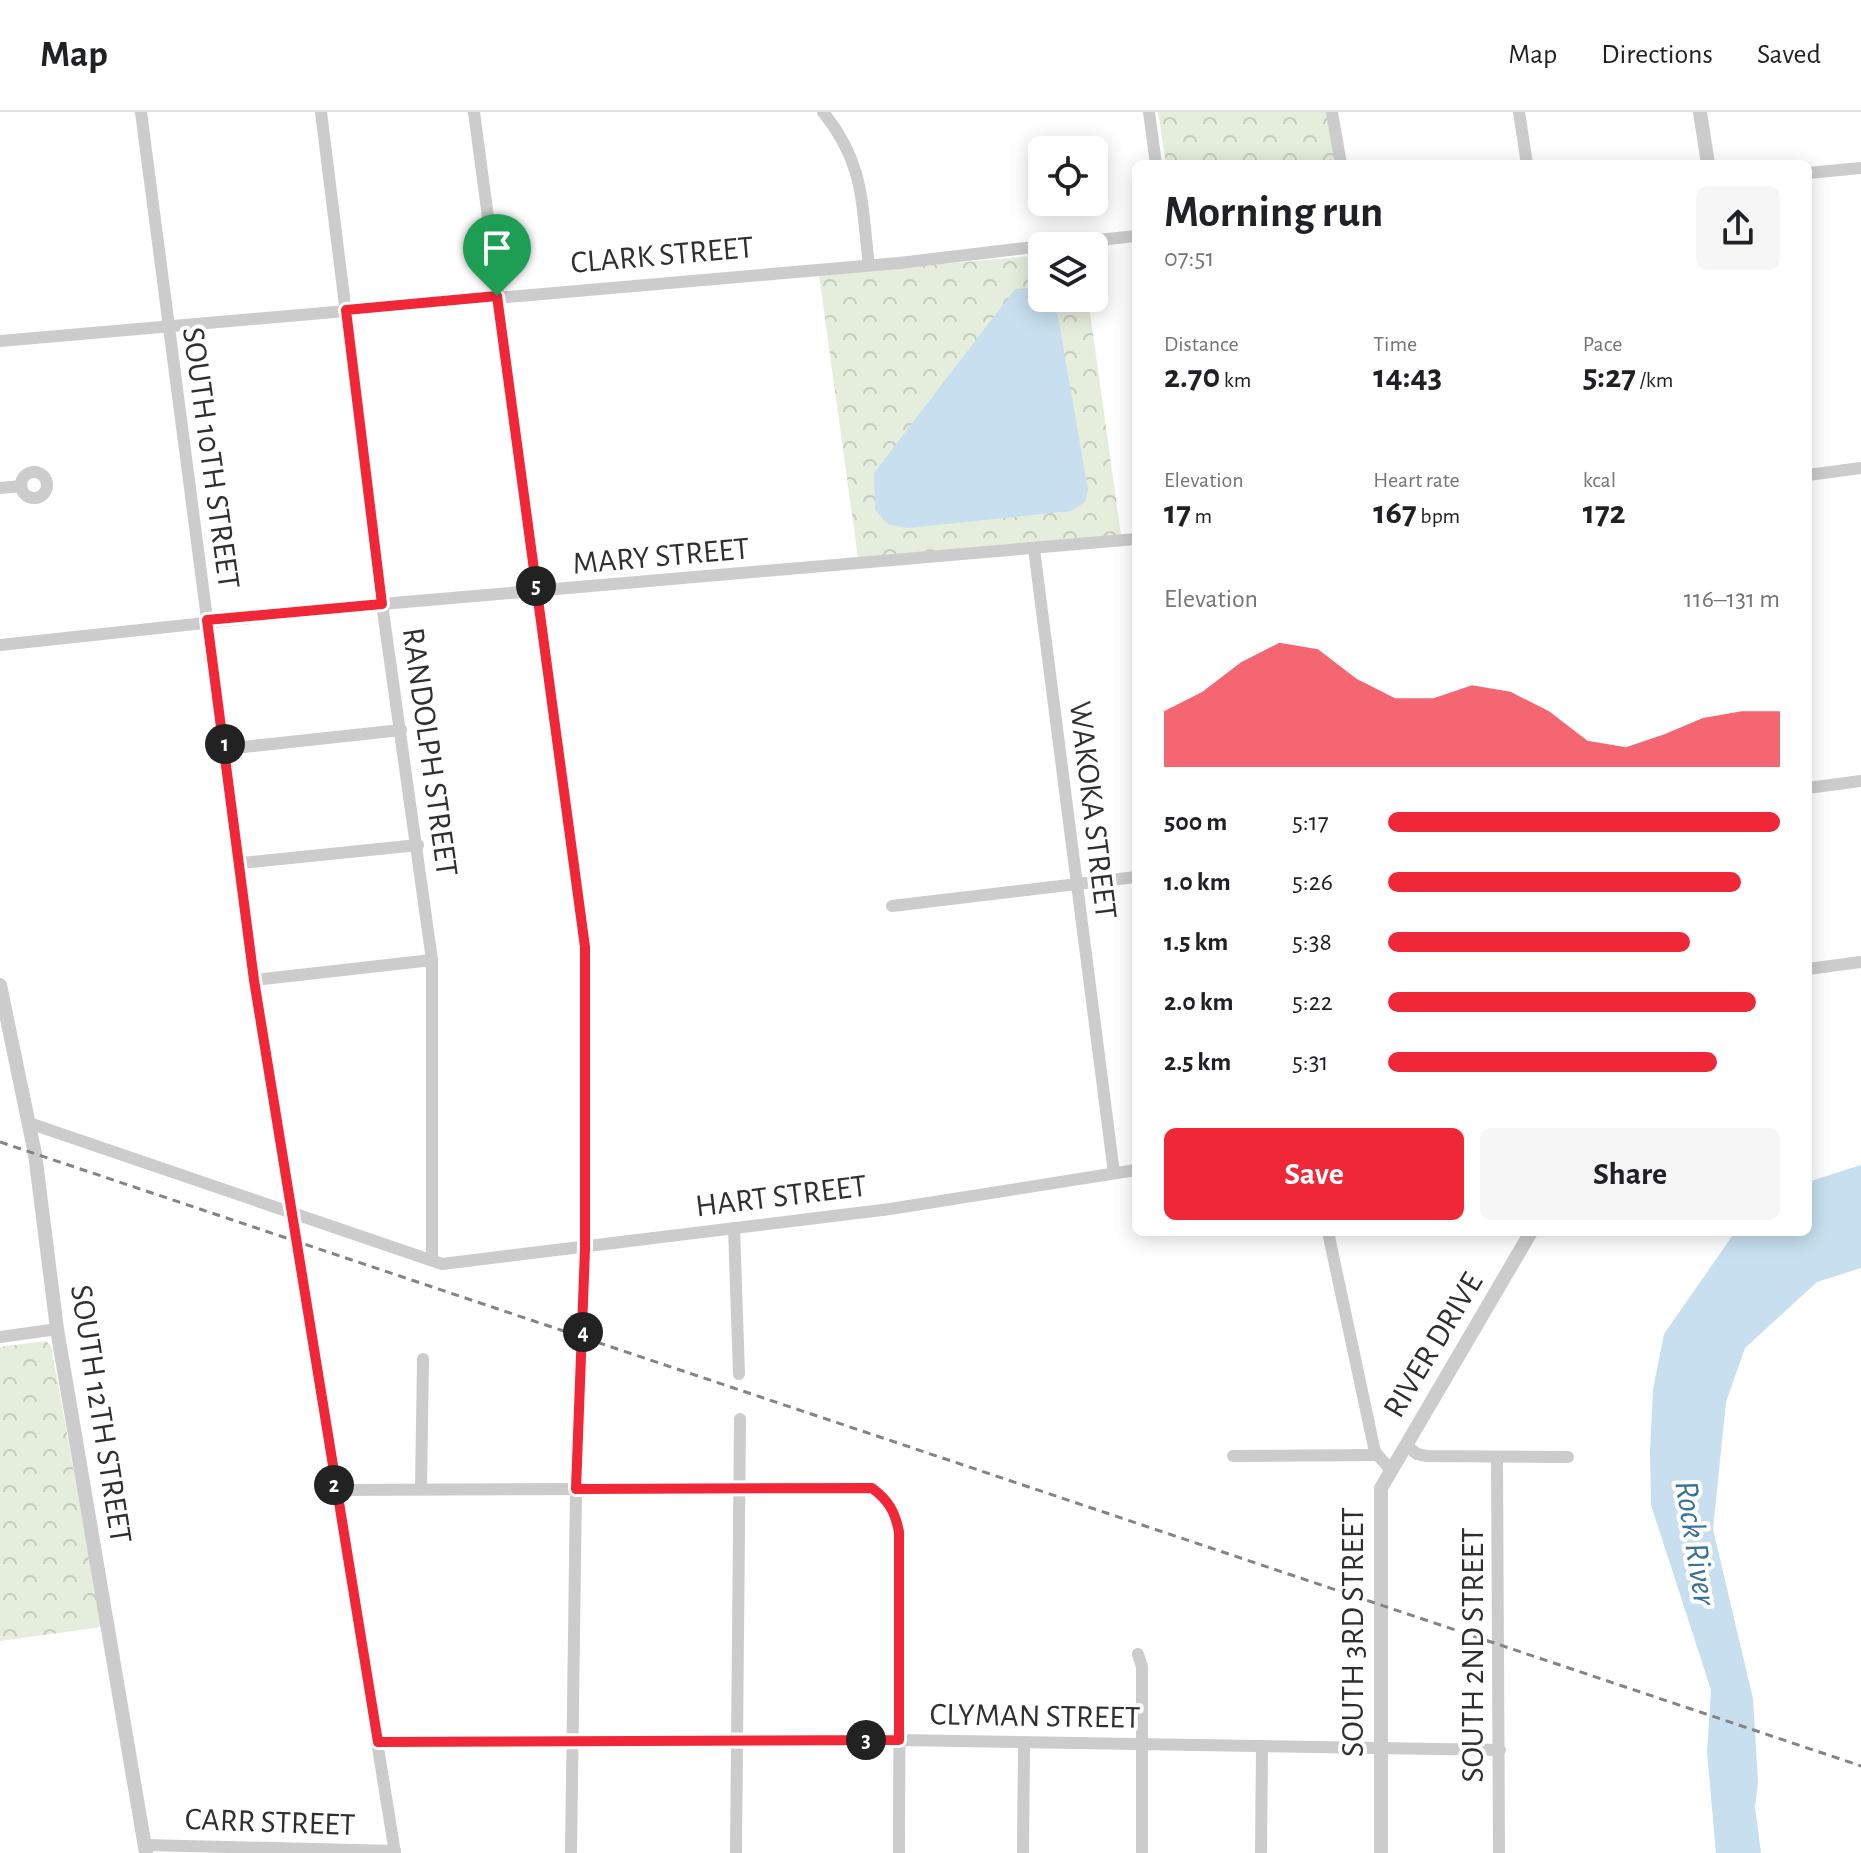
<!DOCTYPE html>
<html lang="en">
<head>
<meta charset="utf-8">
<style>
  :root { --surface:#fff; --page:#f6f6f6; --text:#202124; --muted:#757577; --line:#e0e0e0; --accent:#f02737 }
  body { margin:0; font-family:"Alegreya Sans",sans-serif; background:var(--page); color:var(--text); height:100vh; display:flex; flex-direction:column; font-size:30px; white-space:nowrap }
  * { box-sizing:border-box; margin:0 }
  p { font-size:26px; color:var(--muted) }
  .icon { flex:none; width:44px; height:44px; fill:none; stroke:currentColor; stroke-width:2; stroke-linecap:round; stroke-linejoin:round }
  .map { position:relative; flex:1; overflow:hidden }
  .side { position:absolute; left:1132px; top:48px; width:680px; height:1076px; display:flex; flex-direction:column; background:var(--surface); border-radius:12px; box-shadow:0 4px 20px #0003 }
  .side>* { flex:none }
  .controls { position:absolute; left:1028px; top:24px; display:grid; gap:16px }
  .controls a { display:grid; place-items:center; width:80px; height:80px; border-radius:12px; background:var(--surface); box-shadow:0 4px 20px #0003; font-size:40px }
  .pin { position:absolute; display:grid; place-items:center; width:68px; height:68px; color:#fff; margin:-82px -34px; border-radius:50% 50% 50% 0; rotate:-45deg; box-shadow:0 0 8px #0007 }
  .pin .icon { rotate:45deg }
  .km { position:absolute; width:40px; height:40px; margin:-20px; border-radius:50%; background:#222; color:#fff; font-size:22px; line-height:40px; text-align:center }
  .round { display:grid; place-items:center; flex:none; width:84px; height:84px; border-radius:12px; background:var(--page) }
  .overview { display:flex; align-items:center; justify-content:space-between; height:136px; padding:0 32px }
  h1 { font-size:44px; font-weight:700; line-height:60px }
  .stats { display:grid; grid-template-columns:repeat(3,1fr); gap:12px; height:136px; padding:8px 32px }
  .stats div { display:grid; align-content:center }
  .stats b { font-size:34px; font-weight:700 }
  .stats small { font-size:22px; font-weight:400 }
  .stats p { font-size:22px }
  .chart { height:224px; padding:16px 32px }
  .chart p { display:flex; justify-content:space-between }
  .chart svg { width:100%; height:144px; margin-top:8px; fill:var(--accent); opacity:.7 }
  .action { display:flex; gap:16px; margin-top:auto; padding:16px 32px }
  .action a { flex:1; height:92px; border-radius:12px; background:var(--accent); color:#fff; font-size:32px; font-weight:700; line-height:92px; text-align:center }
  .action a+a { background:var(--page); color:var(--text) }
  ul { padding:0 32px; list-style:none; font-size:26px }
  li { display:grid; grid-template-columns:128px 96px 1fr; align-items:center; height:60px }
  li i { height:20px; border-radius:10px; background:var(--accent) }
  header { display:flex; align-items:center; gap:48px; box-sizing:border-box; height:112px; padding:0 40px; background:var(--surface); border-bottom:2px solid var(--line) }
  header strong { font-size:38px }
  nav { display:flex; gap:44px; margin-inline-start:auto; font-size:28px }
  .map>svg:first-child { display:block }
  .park { fill:url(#park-crowns) }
  .water { fill:#c7dfee }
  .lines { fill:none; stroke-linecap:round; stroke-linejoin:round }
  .minor { stroke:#ccc; stroke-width:12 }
  .tertiary { stroke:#ccc; stroke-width:14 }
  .rail { stroke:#848484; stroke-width:3; stroke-dasharray:8 6; stroke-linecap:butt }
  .route-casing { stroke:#fff; stroke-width:16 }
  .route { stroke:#f02737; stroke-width:10 }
  .labels { text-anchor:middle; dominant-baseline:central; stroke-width:8; stroke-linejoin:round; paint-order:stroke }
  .street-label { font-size:32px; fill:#2f2f2f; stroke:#fff }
  .water-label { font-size:34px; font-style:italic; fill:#387297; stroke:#fff }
</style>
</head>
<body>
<header>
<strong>Map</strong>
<nav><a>Map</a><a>Directions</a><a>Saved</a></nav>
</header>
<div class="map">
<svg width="1861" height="1741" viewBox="0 0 1861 1741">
  <defs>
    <pattern id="park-crowns" width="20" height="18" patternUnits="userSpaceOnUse" patternTransform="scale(2)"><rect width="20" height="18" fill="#e5eddc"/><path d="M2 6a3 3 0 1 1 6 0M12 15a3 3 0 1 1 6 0" fill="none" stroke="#c5ccbd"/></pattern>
  </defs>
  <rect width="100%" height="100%" fill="#fff"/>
  <g class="park">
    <path d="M1158,0H1327L1335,52H1166Z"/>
    <path d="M1042,143V186H1088L1121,423L858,446L819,163Z"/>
    <path d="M46,1229L51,1234L102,1515L0,1529V1235Z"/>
  </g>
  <g class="water">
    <path d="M1042,175V186H1048L1058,205L1088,378L1085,390L1071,399L907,416L888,412L875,398L874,361L1015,177Z"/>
    <path d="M1861,1053V1156L1817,1170L1745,1236L1726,1290L1713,1417L1753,1587L1758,1670L1755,1695L1761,1741H1716L1707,1640L1711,1578L1651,1393L1650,1340L1653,1277L1664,1222L1735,1120H1808V1070Z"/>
  </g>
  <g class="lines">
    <g class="minor">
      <path d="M141,0L254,868L395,1741"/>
      <path d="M321,0L382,492L432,848V1148"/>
      <path d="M474,0L585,835V1137L576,1377L571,1741"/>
      <path d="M823,0C865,52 861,90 869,153"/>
      <path d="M1149,0L1156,52"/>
      <path d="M1332,0L1341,52"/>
      <path d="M1519,0L1527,52"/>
      <path d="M1808,61L1861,56"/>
      <path d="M1042,134L1136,124"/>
      <path d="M0,229L899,151L1042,134"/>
      <circle cx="34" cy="373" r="13"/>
      <path d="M1808,363L1861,356"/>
      <path d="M0,376L21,374"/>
      <path d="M1034,437L1114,1061"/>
      <path d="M0,533L382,492L1136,427"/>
      <path d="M225,637L401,618"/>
      <path d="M1808,676L1861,669"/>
      <path d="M241,751L418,733"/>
      <path d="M892,794L1136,765"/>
      <path d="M1808,857L1861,850"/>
      <path d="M254,868L432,848"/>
      <path d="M29,1011L442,1152L890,1097L1136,1058"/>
      <path d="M734,1116L739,1262"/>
      <path d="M1328,1120L1375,1340L1390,1357"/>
      <path d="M0,1225L57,1217"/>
      <path d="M1406,1333L1417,1342L1427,1344L1568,1345"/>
      <path d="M1233,1344L1377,1343"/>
      <path d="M1497,1345L1499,1741"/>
      <path d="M421,1376L423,1247"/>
      <path d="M335,1378L872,1376C892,1391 898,1406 900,1431L899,1741"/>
      <path d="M1138,1542L1142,1555V1741"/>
      <path d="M378,1630L899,1628L1500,1638"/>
      <path d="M145,1733L395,1739"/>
      <path d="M736,1741L740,1307"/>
      <path d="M1023,1741L1024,1631"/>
      <path d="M1261,1741L1262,1635"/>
    </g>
    <g class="tertiary">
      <path d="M1700,0L1708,52"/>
      <path d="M0,873L35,1042L57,1217L146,1741"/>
      <path d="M1381,1741V1376L1531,1120"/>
    </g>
    <path class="rail" d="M0,1030L1861,1654"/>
  </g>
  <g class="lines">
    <defs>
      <path id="route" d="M497,184L585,835V1137L576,1377L872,1376C888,1388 895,1399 899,1420V1628L378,1630L254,868L207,508L382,492L346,198Z"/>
    </defs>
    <use href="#route" class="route-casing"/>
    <use href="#route" class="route"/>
  </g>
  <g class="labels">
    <g class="street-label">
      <text transform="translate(662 143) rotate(-5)">CLARK STREET</text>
      <text transform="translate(211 346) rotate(82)">SOUTH 10TH STREET</text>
      <text transform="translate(661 444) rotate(-5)">MARY STREET</text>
      <text transform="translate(430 640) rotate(82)">RANDOLPH STREET</text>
      <text transform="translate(1093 698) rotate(83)">WAKOKA STREET</text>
      <text transform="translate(781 1084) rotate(-7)">HART STREET</text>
      <text transform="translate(1433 1233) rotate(-59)">RIVER DRIVE</text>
      <text transform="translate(101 1302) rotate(81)">SOUTH 12TH STREET</text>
      <text transform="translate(1353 1520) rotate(-90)">SOUTH 3RD STREET</text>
      <text transform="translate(1473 1543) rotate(-90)">SOUTH 2ND STREET</text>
      <text transform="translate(1035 1604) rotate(1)">CLYMAN STREET</text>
      <text transform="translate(270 1710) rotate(2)">CARR STREET</text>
    </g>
    <g class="water-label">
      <text transform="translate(1695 1431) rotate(81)">Rock River</text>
    </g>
  </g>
</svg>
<div class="controls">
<a><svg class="icon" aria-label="locate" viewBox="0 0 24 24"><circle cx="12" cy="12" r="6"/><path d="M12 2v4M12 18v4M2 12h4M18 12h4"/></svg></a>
<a><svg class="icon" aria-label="layers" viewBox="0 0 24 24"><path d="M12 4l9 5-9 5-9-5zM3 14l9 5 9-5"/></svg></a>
</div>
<div class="pin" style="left:497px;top:184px;background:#1e9e55"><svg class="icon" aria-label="arrive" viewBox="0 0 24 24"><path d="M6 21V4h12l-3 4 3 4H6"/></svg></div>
<b class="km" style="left:225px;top:632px">1</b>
<b class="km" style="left:334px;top:1373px">2</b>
<b class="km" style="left:866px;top:1628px">3</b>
<b class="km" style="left:583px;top:1220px">4</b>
<b class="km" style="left:536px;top:474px">5</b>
<section class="side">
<div class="overview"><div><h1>Morning run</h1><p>07:51</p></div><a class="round"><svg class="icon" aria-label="share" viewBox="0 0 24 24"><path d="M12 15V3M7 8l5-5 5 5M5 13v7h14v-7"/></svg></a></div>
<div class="stats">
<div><p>Distance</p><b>2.70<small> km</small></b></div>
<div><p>Time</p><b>14:43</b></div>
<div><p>Pace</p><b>5:27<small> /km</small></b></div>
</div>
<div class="stats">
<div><p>Elevation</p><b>17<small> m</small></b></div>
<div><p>Heart rate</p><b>167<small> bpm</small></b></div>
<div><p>kcal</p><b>172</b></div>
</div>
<div class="chart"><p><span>Elevation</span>116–131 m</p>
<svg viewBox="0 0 160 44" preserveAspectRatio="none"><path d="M0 44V27L10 21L20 12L30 6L40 8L50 17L60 23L70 23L80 19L90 21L100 27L110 36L120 38L130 34L140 29L150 27L160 27V44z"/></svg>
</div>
<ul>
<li><b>500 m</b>5:17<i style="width:100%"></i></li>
<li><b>1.0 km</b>5:26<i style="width:90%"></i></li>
<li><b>1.5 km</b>5:38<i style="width:77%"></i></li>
<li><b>2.0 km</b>5:22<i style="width:94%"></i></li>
<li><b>2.5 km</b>5:31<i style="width:84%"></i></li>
</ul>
<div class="action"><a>Save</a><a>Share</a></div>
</section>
</div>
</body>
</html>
